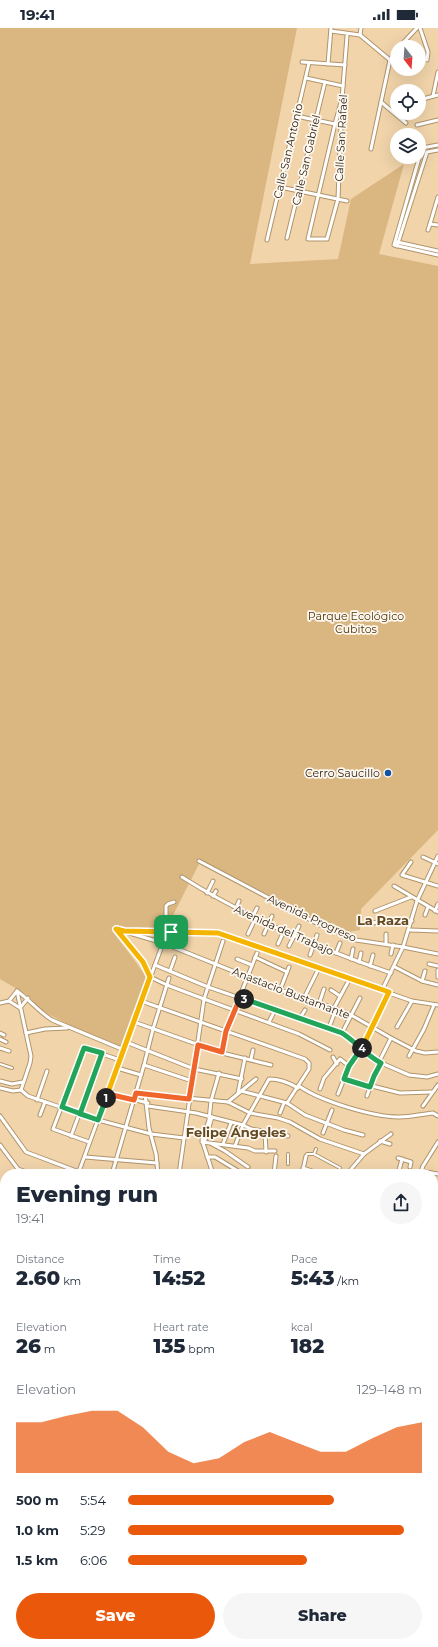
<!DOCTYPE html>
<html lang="en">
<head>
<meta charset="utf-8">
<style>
  :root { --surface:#fff; --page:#f6f6f7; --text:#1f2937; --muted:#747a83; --accent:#ea580c }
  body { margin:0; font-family:Montserrat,sans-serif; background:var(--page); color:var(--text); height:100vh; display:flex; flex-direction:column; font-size:15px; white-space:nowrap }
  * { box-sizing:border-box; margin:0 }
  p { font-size:13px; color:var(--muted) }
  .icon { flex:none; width:22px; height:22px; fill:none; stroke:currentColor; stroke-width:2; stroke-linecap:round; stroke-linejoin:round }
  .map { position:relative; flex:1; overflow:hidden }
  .side { position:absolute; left:0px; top:1141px; width:438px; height:478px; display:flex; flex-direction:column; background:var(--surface); border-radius:16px 16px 0 0; box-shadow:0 4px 16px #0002 }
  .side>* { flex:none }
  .needle { width:26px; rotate:163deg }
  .tools { position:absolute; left:390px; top:12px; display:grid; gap:8px }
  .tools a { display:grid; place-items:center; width:36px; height:36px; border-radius:50%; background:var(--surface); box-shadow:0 4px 16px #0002; font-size:20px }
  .pin { position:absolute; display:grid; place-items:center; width:34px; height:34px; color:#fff; margin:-17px; border-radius:8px; box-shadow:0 2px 6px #0006 }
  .km { position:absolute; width:20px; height:20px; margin:-10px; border-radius:50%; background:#222; color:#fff; font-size:11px; line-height:20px; text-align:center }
  .round { display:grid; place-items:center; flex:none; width:42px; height:42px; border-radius:21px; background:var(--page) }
  .headline { display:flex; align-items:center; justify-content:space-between; height:68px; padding:0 16px }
  h1 { font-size:22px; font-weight:800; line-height:30px }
  .figures { display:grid; grid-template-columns:repeat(3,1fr); gap:6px; height:68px; padding:4px 16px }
  .figures div { display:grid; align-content:center }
  .figures b { font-size:20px; font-weight:800 }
  .figures small { font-size:11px; font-weight:400 }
  .figures p { font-size:11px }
  .chart { height:112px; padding:8px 16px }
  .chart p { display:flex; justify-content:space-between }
  .chart svg { width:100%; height:72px; margin-top:4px; fill:var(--accent); opacity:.7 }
  .button { display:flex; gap:8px; margin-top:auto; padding:8px 16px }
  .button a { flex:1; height:46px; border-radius:24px; background:var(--accent); color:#fff; font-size:16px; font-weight:800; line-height:46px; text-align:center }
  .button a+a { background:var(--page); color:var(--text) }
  ul { padding:0 16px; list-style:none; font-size:13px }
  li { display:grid; grid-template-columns:64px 48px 1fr; align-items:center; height:30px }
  li i { height:10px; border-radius:5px; background:var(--accent) }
  .status { display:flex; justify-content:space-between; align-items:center; height:28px; padding:0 20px; background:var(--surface); direction:ltr }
  .status svg { height:11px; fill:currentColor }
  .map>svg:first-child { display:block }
  .green { fill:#dab681 }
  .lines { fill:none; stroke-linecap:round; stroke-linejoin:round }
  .stream { stroke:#b07c7a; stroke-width:1 }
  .pedestrian-casing { stroke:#b0946c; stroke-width:4 }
  .minor-casing { stroke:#b0946c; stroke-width:5 }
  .tertiary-casing { stroke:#b0946c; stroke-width:5.5 }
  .secondary-casing { stroke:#b0946c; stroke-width:6 }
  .primary-casing { stroke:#6a9749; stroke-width:6 }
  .pedestrian { stroke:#fff; stroke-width:2 }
  .minor { stroke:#fff; stroke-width:3 }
  .tertiary { stroke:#fff; stroke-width:3.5 }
  .secondary { stroke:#dcf2d1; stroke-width:4 }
  .primary { stroke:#b8e6a3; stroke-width:4.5 }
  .split-1-casing { stroke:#fff; stroke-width:8 }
  .split-2-casing { stroke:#fff; stroke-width:8 }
  .split-3-casing { stroke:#fff; stroke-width:8 }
  .split-4-casing { stroke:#fff; stroke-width:8 }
  .split-5-casing { stroke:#fff; stroke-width:8 }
  .split-1 { stroke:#f5b400; stroke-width:5 }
  .split-2 { stroke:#22a559; stroke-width:5 }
  .split-3 { stroke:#f0652b; stroke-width:5 }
  .split-4 { stroke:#22a559; stroke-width:5 }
  .split-5 { stroke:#f5b400; stroke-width:5 }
  .poi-dot { fill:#1153a3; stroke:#fef8f0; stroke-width:1.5 }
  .labels { text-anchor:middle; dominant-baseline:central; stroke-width:3.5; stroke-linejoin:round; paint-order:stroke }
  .street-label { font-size:11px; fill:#2f2414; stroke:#fef8f0 }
  .park-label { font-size:11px; fill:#4c3305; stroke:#fef8f0 }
  .poi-label { font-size:11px; fill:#2f2414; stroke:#fef8f0; text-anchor:end }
  .quarter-label { font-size:13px; font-weight:bold; fill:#624922; stroke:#fef8f0 }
</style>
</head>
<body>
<div class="status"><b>19:41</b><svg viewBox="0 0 49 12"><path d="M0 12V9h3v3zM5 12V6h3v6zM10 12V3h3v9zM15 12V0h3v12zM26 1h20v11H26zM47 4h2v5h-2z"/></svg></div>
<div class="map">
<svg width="438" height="1619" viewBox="0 0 438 1619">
  <rect width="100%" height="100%" fill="#f1d4aa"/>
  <path class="green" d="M0,0H297L250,236L338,231L351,171L404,136L379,226L438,238V802L361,881L360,902L343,905L201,832L167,899L166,898L165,901L112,903L129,925L148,951L121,1019L81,1003L50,987L37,979L29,968L0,951Z"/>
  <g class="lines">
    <g class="stream">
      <path d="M0,1225L5,1228"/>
      <path d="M0,1574L5,1569"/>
    </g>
    <defs>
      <g id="pedestrian">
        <path d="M0,1036L12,1040"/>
        <path d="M307,1126H314L340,1140"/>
        <path d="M314,1126L316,1121"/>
        <path d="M288,1136V1126"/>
        <path d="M288,1146V1145"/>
        <path d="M0,1164L5,1170"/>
      </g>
      <g id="minor">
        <path d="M420,0L428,24L427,32"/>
        <path d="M331,3L360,7L390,32"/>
        <path d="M360,7L361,0"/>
        <path d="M399,19L417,0"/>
        <path d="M302,34L345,37"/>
        <path d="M328,36L331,0"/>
        <path d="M306,50L343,58"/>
        <path d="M433,68L438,44"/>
        <path d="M342,71L335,96L308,211H327L338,171L342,71L347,8"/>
        <path d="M423,71L438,67"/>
        <path d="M381,74L406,95"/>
        <path d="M296,88L335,96"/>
        <path d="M417,97L438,92"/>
        <path d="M438,117L422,120L394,217L438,227"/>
        <path d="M371,121L390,32L397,21"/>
        <path d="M280,159L347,173"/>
        <path d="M438,169L430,196L438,197"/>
        <path d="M428,202L430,196"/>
        <path d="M287,210L325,54"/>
        <path d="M267,212L309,35"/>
        <path d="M397,214L438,223"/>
        <path d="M397,218L427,124L438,122"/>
        <path d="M423,829L438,836"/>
        <path d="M199,833L320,897L356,912L403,919L438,926"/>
        <path d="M411,834L402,847L438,858"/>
        <path d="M182,849C247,890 318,920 391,945"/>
        <path d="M394,858L438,884"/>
        <path d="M207,865L213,853"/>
        <path d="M213,868L216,863"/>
        <path d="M236,880L239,873"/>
        <path d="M375,883L411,869"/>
        <path d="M435,883L438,876"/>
        <path d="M425,887L428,879"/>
        <path d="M253,888L257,880"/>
        <path d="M373,895L382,893H412"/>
        <path d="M116,901L163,915L280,962L334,980L351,987L391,1010L416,1023L425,1025L438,1024"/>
        <path d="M116,901L143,934L150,949L167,957L204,971L299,1006L330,1022"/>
        <path d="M410,902L438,903"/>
        <path d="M128,903L217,905L412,973L438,977"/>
        <path d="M171,904L166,896V878L168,876L174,874"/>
        <path d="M248,906L256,889"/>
        <path d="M264,906L272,888"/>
        <path d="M278,916L284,903"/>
        <path d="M386,916V906"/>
        <path d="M289,918L299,898"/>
        <path d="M336,925L340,915"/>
        <path d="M391,926L393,917"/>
        <path d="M310,927L317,907"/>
        <path d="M255,929L287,944"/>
        <path d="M237,931L252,937"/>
        <path d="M351,931L353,921"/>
        <path d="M359,934L361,925"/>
        <path d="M429,936L438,938"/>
        <path d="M155,937L208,959L342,1005L379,1034L409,1047L427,1049L438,1046"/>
        <path d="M370,938L373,927"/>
        <path d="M395,939L422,953L438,957"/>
        <path d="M438,942V949"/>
        <path d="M170,943L175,929"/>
        <path d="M422,953L425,943"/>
        <path d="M280,962L289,939"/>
        <path d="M331,962L340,968"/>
        <path d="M382,962L403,919L417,873L438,828"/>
        <path d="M17,963C30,972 38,983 52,992L124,1022"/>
        <path d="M17,963L31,1028L30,1035L21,1062"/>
        <path d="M304,970L317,944"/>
        <path d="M9,973L20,980L28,970"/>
        <path d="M141,973L305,1031L309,1035V1041L287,1075"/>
        <path d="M0,975L9,973L17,963"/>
        <path d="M319,976L324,961"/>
        <path d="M334,980L348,954"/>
        <path d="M300,990L305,982"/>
        <path d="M134,994L222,1025L271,1037"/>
        <path d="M269,994L273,986"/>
        <path d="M330,997L336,981"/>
        <path d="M397,999L412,973"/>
        <path d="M0,1005L4,1007"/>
        <path d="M26,1005L45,1001L67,1000"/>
        <path d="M342,1005L360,970"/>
        <path d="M0,1011L6,1014"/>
        <path d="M126,1014L194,1041L242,1051"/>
        <path d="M0,1020L9,1023"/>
        <path d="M222,1025L226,1003L257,925"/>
        <path d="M409,1028L424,1001L434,977"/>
        <path d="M333,1029L337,1036"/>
        <path d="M251,1031L253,1022"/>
        <path d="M379,1034L391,1010"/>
        <path d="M144,1037L192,1053"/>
        <path d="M117,1040L141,1047"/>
        <path d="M344,1051L400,1065L432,1064"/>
        <path d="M0,1053L12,1056L23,1054"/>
        <path d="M299,1058C320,1073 373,1089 399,1089C411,1089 422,1086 433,1085L438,1088"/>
        <path d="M0,1060L13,1063L21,1062"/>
        <path d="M320,1061L324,1050L340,1031L349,1038"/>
        <path d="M21,1062L28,1068L98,1092L151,1106L184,1110"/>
        <path d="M241,1063L287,1075L305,1087L344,1102L363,1107"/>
        <path d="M108,1065L148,1075"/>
        <path d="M136,1065L228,1074L250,1085L278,1090L290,1094L320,1111L364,1126"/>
        <path d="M238,1065L245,1030"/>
        <path d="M145,1066L149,1100L156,1126L158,1146"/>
        <path d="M338,1066L349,1038L361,1021L389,965"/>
        <path d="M367,1068L374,1048L381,1035"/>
        <path d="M37,1072L47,1043"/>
        <path d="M228,1074L256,1051"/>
        <path d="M148,1078L196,1085L243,1097L251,1101L275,1105L288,1108"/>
        <path d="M423,1078L438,1057"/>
        <path d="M280,1085L284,1075"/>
        <path d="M40,1087L45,1074"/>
        <path d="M0,1088L26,1124L79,1144"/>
        <path d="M265,1104L266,1124"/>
        <path d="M323,1105L332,1082"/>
        <path d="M71,1108L102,1025"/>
        <path d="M380,1113L390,1116"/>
        <path d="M89,1114L53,1101L84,1020L117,1031"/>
        <path d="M202,1114L248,1120L255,1123H275"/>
        <path d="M204,1115L212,1089"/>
        <path d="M212,1116L225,1123L248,1139"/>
        <path d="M223,1116L231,1095"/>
        <path d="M0,1117L18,1141L32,1146"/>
        <path d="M235,1118L243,1097L269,1051C280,1051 288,1054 298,1060"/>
        <path d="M85,1129L157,1135"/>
        <path d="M207,1129H215L243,1146"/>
        <path d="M398,1130L411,1134L410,1139"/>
        <path d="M303,1140L321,1146"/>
        <path d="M421,1143L438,1146"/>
        <path d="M78,1146L163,915"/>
        <path d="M112,1146L144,1037L153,1001L169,950"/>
        <path d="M179,1146L204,971L223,913"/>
        <path d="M213,1146L202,1112L209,1092L211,1073L219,1045"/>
        <path d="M274,1146L276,1128"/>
        <path d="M302,1146L306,1128"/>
        <path d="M347,1146L364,1126L391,1106"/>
        <path d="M398,1146L402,1131"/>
        <path d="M420,1146L423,1138L438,1114"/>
        <path d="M433,1176L438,1178"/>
        <path d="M0,1181L5,1177"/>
        <path d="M433,1218L438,1219"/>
        <path d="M433,1242H438"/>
        <path d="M433,1279L438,1283"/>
        <path d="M433,1321L438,1308"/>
        <path d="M0,1352L5,1359"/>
        <path d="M433,1366L438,1369"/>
        <path d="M0,1409L5,1415"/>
        <path d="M433,1456H438"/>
        <path d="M0,1463L5,1459"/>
        <path d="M433,1468L438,1462"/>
        <path d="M0,1488L5,1490"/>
        <path d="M433,1506H438"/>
        <path d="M0,1509L5,1511"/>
        <path d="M0,1516L5,1518"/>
        <path d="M0,1565L5,1561"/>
        <path d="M433,1591L438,1584"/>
        <path d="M433,1598L438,1600"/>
        <path d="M32,1614L35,1619"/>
        <path d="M217,1614L231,1619"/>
        <path d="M341,1614L360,1619"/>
        <path d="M0,1618L7,1614"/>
        <path d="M57,1619L63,1614"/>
        <path d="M87,1619L99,1614"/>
        <path d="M129,1619L130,1614"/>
        <path d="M193,1619V1614"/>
        <path d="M259,1619V1614"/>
        <path d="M414,1619L417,1614"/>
      </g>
      <path id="tertiary" d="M374,1614L380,1619"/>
      <g id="secondary">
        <path d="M433,1257L438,1259"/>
        <path d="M0,1361L5,1359"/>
        <path d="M0,1370L5,1369"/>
      </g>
      <g id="primary">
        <path d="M0,1271L5,1277"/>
        <path d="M0,1277L5,1284"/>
        <path d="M0,1290L5,1296"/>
        <path d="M433,1563H438"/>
      </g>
    </defs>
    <use href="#pedestrian" class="pedestrian-casing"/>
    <use href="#minor" class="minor-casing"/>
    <use href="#tertiary" class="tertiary-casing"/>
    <use href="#secondary" class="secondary-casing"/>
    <use href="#primary" class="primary-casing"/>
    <use href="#pedestrian" class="pedestrian"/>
    <use href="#minor" class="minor"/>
    <use href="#tertiary" class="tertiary"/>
    <use href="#secondary" class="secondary"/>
    <use href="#primary" class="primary"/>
  </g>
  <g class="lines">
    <defs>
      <path id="split-1" d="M106,1070L150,949L143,934L116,901L124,903L171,904"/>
      <path id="split-2" d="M104,1076L98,1092L62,1079L84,1020L102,1025L80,1086L98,1092L106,1070"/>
      <path id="split-3" d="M104,1076L108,1066L134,1072L136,1065L189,1071L198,1017L222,1024L226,1003L240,970L244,971"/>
      <path id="split-4" d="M244,971L342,1005C356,1014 366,1027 381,1035L374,1048L370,1059L344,1051L349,1038L361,1021L362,1020"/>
      <path id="split-5" d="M171,904L218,905L389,964L362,1020"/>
    </defs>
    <use href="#split-1" class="split-1-casing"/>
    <use href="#split-2" class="split-2-casing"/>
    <use href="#split-3" class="split-3-casing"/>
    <use href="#split-4" class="split-4-casing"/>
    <use href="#split-5" class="split-5-casing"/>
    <use href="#split-1" class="split-1"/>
    <use href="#split-2" class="split-2"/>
    <use href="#split-3" class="split-3"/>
    <use href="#split-4" class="split-4"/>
    <use href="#split-5" class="split-5"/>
  </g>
  <circle class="poi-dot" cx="388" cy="745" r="4"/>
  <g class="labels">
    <g class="street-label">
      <text transform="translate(341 110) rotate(-87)">Calle San Rafaél</text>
      <text transform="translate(288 123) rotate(-77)">Calle San Antonio</text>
      <text transform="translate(306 132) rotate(-77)">Calle San Gabriel</text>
      <text transform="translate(312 890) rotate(25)">Avenida Progreso</text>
      <text transform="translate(284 902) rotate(24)">Avenida del Trabajo</text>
      <text transform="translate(291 965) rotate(21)">Anastacio Bustamante</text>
    </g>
    <g class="park-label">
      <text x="356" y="588">Parque Ecológico<tspan x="356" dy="13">Cubitos</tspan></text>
    </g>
    <g class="poi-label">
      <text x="380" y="745">Cerro Saucillo</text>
    </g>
    <g class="quarter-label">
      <text x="383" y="892">La Raza</text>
      <text x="236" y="1104">Felipe Ángeles</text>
    </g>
  </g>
</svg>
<div class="tools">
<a><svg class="needle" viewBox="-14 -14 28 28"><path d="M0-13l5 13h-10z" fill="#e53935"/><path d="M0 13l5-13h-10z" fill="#747a83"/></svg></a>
<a><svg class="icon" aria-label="locate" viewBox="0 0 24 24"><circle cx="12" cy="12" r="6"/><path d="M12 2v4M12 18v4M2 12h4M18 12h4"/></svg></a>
<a><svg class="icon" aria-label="layers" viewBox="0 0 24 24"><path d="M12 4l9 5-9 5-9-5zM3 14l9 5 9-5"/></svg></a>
</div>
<div class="pin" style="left:171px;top:904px;background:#1e9e55"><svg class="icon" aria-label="arrive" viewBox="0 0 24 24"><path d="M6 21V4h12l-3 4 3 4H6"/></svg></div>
<b class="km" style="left:106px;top:1070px">1</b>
<b class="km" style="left:244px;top:971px">3</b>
<b class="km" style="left:362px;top:1020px">4</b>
<section class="side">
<div class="headline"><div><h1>Evening run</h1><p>19:41</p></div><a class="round"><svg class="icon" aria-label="share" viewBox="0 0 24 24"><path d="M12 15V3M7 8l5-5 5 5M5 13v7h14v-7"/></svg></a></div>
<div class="figures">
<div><p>Distance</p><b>2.60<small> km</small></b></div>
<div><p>Time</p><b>14:52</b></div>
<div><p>Pace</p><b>5:43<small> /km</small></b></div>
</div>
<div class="figures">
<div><p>Elevation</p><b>26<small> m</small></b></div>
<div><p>Heart rate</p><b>135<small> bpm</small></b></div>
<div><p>kcal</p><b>182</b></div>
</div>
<div class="chart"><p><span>Elevation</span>129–148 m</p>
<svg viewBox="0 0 160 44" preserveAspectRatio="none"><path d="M0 44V13L10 13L20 9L30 6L40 6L50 16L60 31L70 38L80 35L90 25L100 19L110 25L120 31L130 31L140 23L150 16L160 13V44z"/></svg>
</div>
<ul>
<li><b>500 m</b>5:54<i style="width:70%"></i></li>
<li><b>1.0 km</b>5:29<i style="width:94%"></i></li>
<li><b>1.5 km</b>6:06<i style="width:61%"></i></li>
</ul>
<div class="button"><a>Save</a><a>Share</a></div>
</section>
</div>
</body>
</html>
